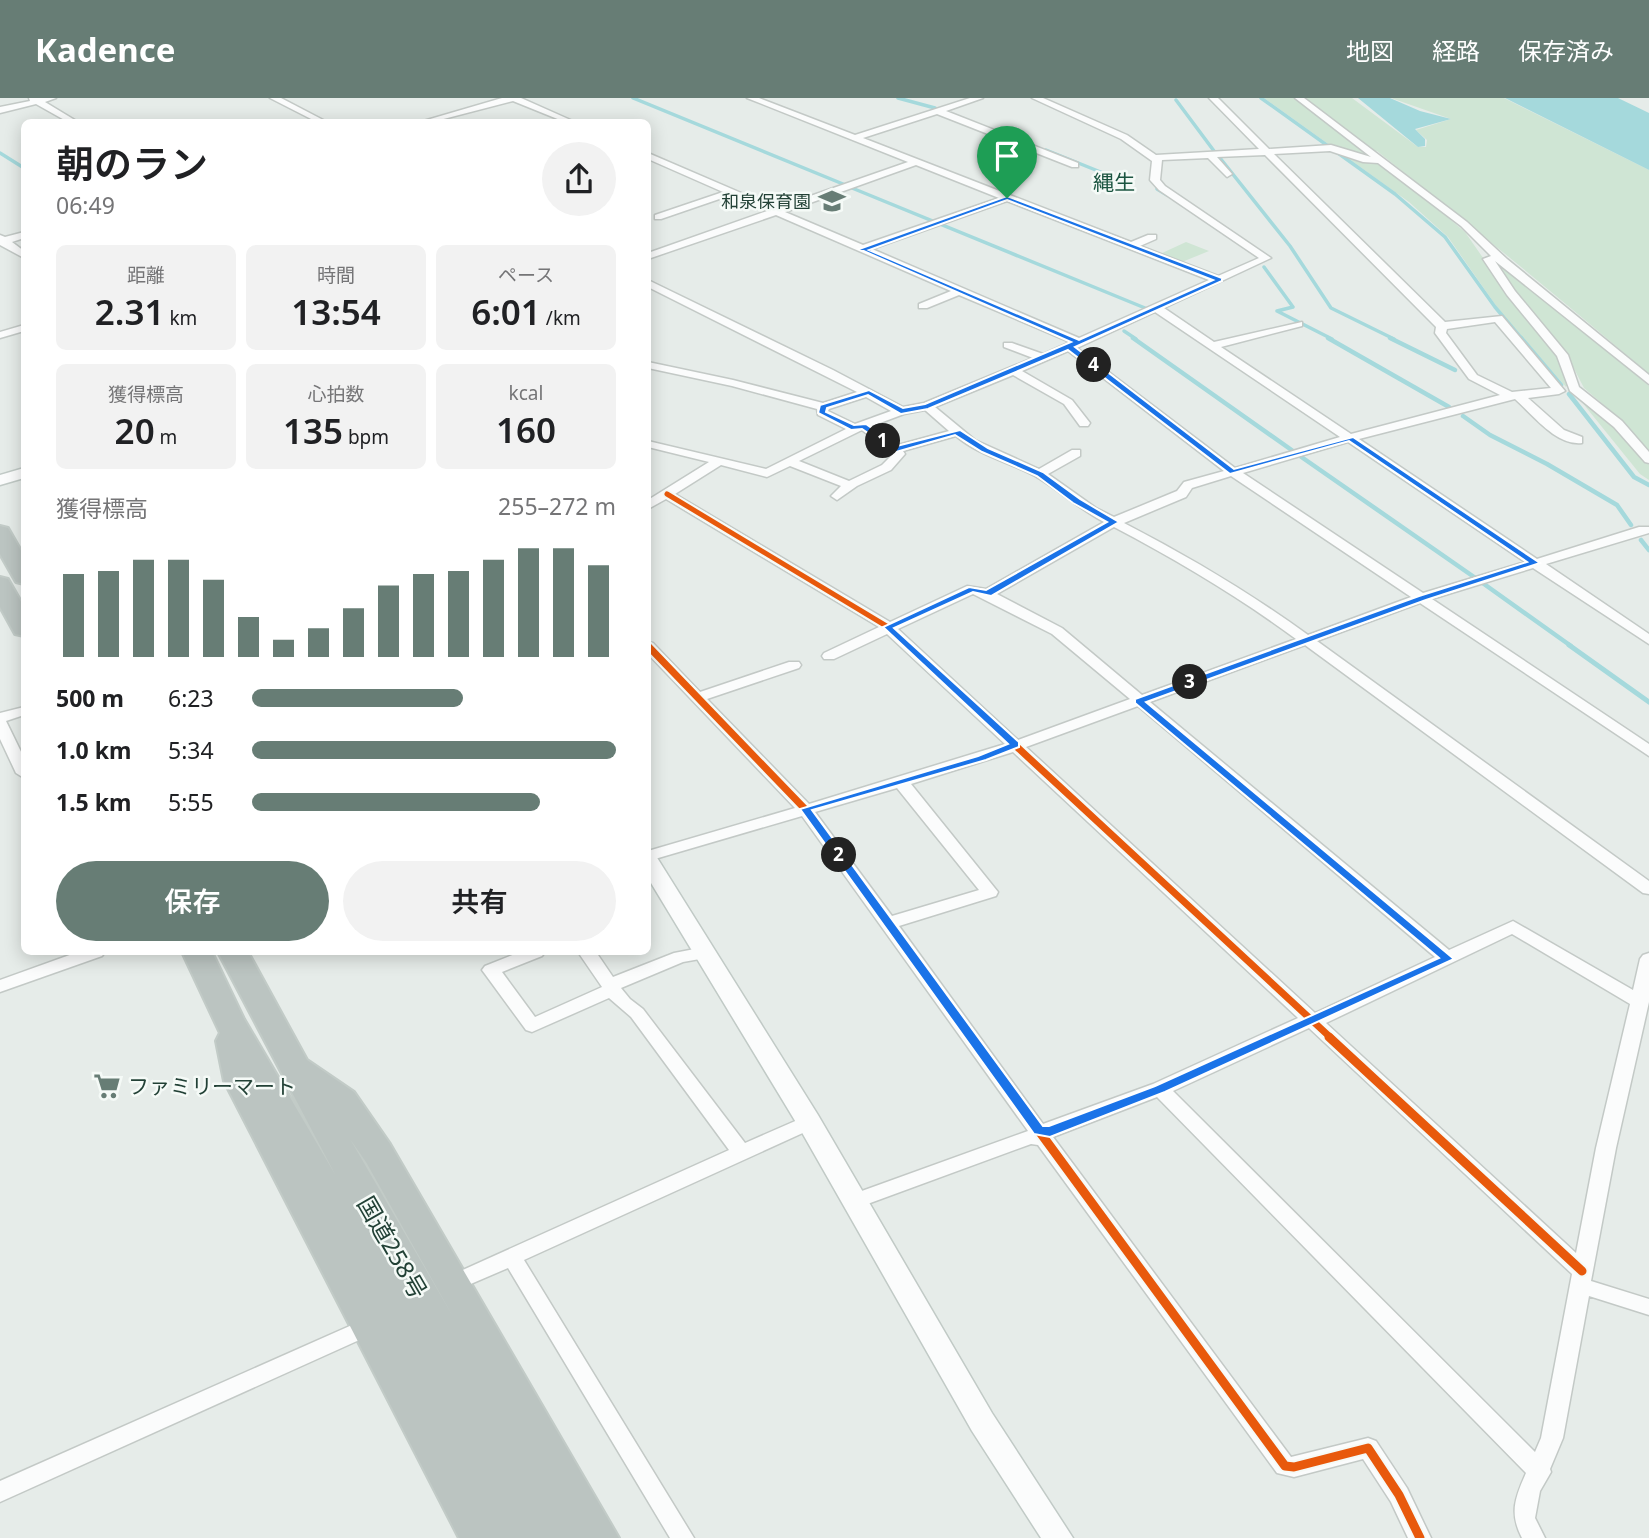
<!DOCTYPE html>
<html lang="ja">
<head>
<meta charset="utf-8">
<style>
  :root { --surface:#fff; --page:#f2f2f2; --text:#202124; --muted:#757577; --accent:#677d75 }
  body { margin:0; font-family:"Noto Sans","Noto Sans JP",sans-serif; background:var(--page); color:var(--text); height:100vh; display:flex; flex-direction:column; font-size:26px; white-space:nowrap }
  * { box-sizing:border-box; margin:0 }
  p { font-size:23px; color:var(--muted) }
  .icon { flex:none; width:38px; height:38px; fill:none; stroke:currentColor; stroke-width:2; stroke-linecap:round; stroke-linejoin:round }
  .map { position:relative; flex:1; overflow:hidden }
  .panel { position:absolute; left:21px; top:21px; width:630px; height:836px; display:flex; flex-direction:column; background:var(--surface); border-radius:10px; box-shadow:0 4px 18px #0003 }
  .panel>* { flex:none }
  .pin { position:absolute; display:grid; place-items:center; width:60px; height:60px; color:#fff; margin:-72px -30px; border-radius:50% 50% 50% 0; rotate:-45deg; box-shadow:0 0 7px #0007 }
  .pin .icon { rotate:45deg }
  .km { position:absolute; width:35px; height:35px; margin:-18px; border-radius:50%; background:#222; color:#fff; font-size:19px; line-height:35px; text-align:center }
  .round { display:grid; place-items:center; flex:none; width:74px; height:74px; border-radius:37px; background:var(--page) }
  .summary { display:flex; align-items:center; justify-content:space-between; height:119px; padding:0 35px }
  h1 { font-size:38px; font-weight:600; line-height:52px }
  .stats { display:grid; grid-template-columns:repeat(3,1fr); gap:10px; height:119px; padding:7px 35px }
  .stats div { display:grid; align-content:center; border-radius:10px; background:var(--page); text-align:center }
  .stats b { font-size:35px; font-weight:600 }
  .stats small { font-size:19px; font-weight:400 }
  .stats p { font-size:19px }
  .chart { height:196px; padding:14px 35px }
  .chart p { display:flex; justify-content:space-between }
  .chart svg { width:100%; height:126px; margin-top:7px; stroke:var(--accent); stroke-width:6 }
  .action { display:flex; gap:14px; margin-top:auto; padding:14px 35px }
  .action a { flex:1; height:80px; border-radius:42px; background:var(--accent); color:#fff; font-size:28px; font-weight:600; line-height:80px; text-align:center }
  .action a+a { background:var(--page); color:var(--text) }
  ul { padding:0 35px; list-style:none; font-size:23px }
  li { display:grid; grid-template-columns:112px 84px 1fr; align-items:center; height:52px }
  li i { height:18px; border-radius:9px; background:var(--accent) }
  header { display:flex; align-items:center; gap:42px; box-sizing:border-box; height:98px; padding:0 35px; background:var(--accent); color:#fff }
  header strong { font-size:33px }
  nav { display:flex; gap:38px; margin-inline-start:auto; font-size:24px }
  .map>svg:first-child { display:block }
  .green { fill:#cfe5d4 }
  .water { fill:#a5d9dc }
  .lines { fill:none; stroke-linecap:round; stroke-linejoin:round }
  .stream-far2 { stroke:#a5d9dc; stroke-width:3.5 }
  .stream-far1 { stroke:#a5d9dc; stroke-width:4.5 }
  .stream { stroke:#a5d9dc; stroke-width:5 }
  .street-casing { stroke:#c3c9c6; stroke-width:3 }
  .secondary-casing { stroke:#c1cac6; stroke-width:3 }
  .highway-casing { stroke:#c2cbc7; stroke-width:4 }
  .street { fill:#fbfcfc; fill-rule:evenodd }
  .secondary { fill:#fbfcfc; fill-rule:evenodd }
  .highway { fill:#bbc4c1; fill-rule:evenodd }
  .cycleway-far2-casing { stroke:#f5faf7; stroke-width:9 }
  .cycleway-far1-casing { stroke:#f5faf7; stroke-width:11 }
  .cycleway-casing { stroke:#f5faf7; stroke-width:13 }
  .cycleway-far2 { stroke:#e8590c; stroke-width:5 }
  .cycleway-far1 { stroke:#e8590c; stroke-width:7 }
  .cycleway { stroke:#e8590c; stroke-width:9 }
  .route { fill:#1a73e8; stroke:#fff; stroke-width:2; fill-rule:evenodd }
  .labels { text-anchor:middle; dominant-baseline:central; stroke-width:5; stroke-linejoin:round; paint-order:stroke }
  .far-poi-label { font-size:18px; fill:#224136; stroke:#f5faf7; text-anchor:end }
  .far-quarter-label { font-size:21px; fill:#1c5541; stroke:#f5faf7 }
  .poi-label { font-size:21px; fill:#224136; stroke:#f5faf7; text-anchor:start }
  .near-street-label { font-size:24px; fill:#224136; stroke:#f5faf7 }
</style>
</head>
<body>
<header>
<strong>Kadence</strong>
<nav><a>地図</a><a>経路</a><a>保存済み</a></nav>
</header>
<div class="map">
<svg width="1649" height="1440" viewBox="0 0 1649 1440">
  <rect width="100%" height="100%" fill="#e6ece9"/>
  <g class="green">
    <path d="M1264,0H1352L1418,49H1426L1427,42L1416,32L1451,21L1391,0H1504L1649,72V276C1560,200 1469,126 1377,53L1370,54L1465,134L1520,213L1551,249L1570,283L1566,289L1504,219L1448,139L1409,104Z"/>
    <path d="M1186,144L1209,153L1182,164L1160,156Z"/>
    <path d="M1498,161L1649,288V353L1626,326L1584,290L1566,255L1521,204L1491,162Z"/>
    <path d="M1581,303L1613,324L1649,367V382L1640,376Z"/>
  </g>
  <g class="water">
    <path d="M1358,0H1390L1420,13L1451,21L1415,31L1425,41V48L1418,49Z"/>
    <path d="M1505,0H1618L1649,15V72Z"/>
  </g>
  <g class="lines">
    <g class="stream-far2">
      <path d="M633,0L843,86"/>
      <path d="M898,0L935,10"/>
      <path d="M1261,0L1395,96L1445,139L1495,209L1522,241"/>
      <path d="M1176,2L1217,57"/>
      <path d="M1046,52L1108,77"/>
      <path d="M0,55L24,70"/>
      <path d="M1220,60L1290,148L1331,210L1394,241"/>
      <path d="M852,90L1145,210"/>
      <path d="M1157,91L1167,97"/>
      <path d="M1264,169L1293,209L1277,213L1332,241"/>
      <path d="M1124,233L1136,241"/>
    </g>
    <g class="stream-far1">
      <path d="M1133,240L1293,353"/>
      <path d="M1328,240L1449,309"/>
      <path d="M1390,240L1455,272"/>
      <path d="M1521,240L1561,287"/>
      <path d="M1569,296L1634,379L1649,387"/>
      <path d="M1463,318L1490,337L1547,366L1617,407L1631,427"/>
      <path d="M1300,358L1474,479"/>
      <path d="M1641,442L1649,452"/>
      <path d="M1484,486L1571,548"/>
    </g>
    <path class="stream" d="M1569,547L1649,604"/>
    <defs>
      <g id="street">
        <path d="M29,0H56L45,4L78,24H68L36,6L0,15V9L30,3Z"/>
        <path d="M270,0H281L327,24H317Z"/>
        <path d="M502,0H521L575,24H565L513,3L432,24H420Z"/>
        <path d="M747,0H759L855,37L970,0H983L946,13L1078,65V69H1072L937,16L863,40L1131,144L1148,137H1156V141L1140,148L1218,178L1259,160L1159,92L1150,82L1152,63L1121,41L1032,0H1043L1127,37L1156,57L1259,51L1209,0H1218L1269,51L1331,47L1371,59L1295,0H1304L1467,124L1507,161L1649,277V286L1495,163L1515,193L1568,257L1579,289L1622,323L1649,354V365L1645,364L1614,329L1570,293L1557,258L1507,197L1483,161L1491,158L1461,128L1378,65L1363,64L1330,53L1274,56L1445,224L1502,218L1565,293L1559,296L1528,300L1564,332L1582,339V345C1556,348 1533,317 1515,301L1359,341L1537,461L1639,429H1649V435L1546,466L1649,536V546L1533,470L1432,501L1649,646V658L1420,505L1317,543L1649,783V796L1643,795L1305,547L1150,604L1449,852L1513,823L1633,892L1640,861L1643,857L1649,855V904L1616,1050L1591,1183L1649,1201V1217L1589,1198L1563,1340L1550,1371L1551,1374L1540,1393L1535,1420L1545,1440H1522C1509,1415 1515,1400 1526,1375L1157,999L1053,1039L1291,1359L1368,1340L1376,1343L1407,1390L1431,1440H1408L1391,1404L1363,1361L1294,1379L1277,1375L1038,1047L1031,1046L862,1108L855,1111L848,1108L845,1103L848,1098L1028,1033L802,718L648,763V753L795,710L648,556V544L653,545L700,594L789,564H799L801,567L799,570L707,601L809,706L1005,646L887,536L834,561H824L822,558L824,555L879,529L666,401L648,411V402L709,364L648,349V343L766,371L846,331L818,317L817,311L732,288L648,270V264L733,282L823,305L857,294L648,189V182L833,272L903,309L924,305L1033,260L1004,249V245H1012L1043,256L1070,244L959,197L927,210H919V206L951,193L776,117L648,161V155L767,113L731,97L661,121H655V117L723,94L648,61V55L776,110L908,64ZM1265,57L1436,229L1435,235L1469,281L1500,297L1351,336L1221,249L1302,228V224L1214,244L1164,210L1271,160L1165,88L1160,82L1162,62L1208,60L1227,79L1232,76L1217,59ZM916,67L999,100L863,147L785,114ZM1007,103L1209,182L1079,240L872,151ZM1155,214L1340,339L1235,370L1077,250ZM1495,224L1551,290L1512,294L1477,277L1446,235L1447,231ZM1068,253L1224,373L1184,384L1177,393L1114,419L1096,410L1048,376L1080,358V352H1072L1039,371L975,342L935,309L1013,277L1064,306L1080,328H1088L1090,325L1072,302L1022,273ZM866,299L891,313L855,326L828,313L829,311ZM925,312L949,333L898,347L872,328L904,316ZM862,332L893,356L882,367L849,383L799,363ZM956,338C978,357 1009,364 1035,378C1059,392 1079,411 1104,424L986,491L967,488L890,524L675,396L721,367L767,379L790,368L841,388L831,398L837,402L857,388L891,372L905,356L903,353ZM1348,344L1525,464L1423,495L1243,375ZM1231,378L1411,499L1308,537C1250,495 1188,458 1124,425L1186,399L1192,390ZM1114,429C1177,462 1239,499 1296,541L1142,597L1062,530L997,496ZM973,496L1052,536L1130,601L1018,642L898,531ZM1138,608L1435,859L1315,915L1026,649ZM1013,654L1298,920L1153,986L1043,1026L899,828L996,798L998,794L911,686ZM897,690L979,792L892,818L815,714ZM1512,836L1630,906L1596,1050L1576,1155L1326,925ZM1309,930L1572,1176L1541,1340L1535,1354L1173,993Z"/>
        <path d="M24,134V140L12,144L24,153V160L0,147V137L5,139Z"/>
        <path d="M24,227V233L0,240V234Z"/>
        <path d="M24,609V617L6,623L24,660V680L16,675L0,641V615Z"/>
        <path d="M705,849L711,851L714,855L711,859L683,864L621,890L630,901L643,911L745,1045L809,1017L816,1019L818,1024L816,1029L524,1162L694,1440H670L508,1170L452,1194L445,1192L442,1186L445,1180L729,1052L631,919L609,900L532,934L526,932L485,876L482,872L485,868L520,854H545L542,858L502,874L535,919L602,889L578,854H596L613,879L674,855Z"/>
        <path d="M78,854H105L102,858L0,894V882Z"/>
        <path d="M370,1219L377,1222L380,1228L377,1234L0,1404V1383Z"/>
      </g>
      <g id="secondary">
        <path d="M24,370V380L0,387V377Z"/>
        <path d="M648,756L656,758L818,1017L992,1315L1073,1440H1041L972,1333L800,1031L648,780Z"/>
      </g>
      <g id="highway">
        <path d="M0,428L8,430L24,458V486L16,484L0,456Z"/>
        <path d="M0,479L8,481L24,509V538L15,536L0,509Z"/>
        <path d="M182,854H212L244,921L336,1078L218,854H248L307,962L354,994L390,1046L619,1440H459L224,983L216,943L220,935ZM350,1041L366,1064L455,1222Z"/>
      </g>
    </defs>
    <use href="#street" class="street-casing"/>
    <use href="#secondary" class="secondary-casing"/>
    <use href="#highway" class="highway-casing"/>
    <use href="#street" class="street"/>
    <use href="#secondary" class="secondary"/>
    <use href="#highway" class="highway"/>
    <defs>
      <path id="cycleway-far2" d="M667,396L888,529L909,548"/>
      <g id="cycleway-far1">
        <path d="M907,547L1331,940"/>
        <path d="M648,548L805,711L971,940"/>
      </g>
      <g id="cycleway">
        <path d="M970,939L1285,1368L1294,1369L1368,1350L1399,1397L1420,1440"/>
        <path d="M1329,939L1582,1173"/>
      </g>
    </defs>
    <use href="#cycleway-far2" class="cycleway-far2-casing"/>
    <use href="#cycleway-far1" class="cycleway-far1-casing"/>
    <use href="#cycleway" class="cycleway-casing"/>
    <use href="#cycleway-far2" class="cycleway-far2"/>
    <use href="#cycleway-far1" class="cycleway-far1"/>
    <use href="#cycleway" class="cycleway"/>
  </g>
  <path class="route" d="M1007,98L1222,180V183L1075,249L1234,371L1353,339L1540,465L1426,502L1146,604L1454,861L1165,994L1050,1039L1034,1036L800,711L978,658L1008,646L883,529L969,489L986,492L1107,424L1073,405L1037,378L982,354L955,337L896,354L862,331L851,332L818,315L820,307L869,292L903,310L925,306L1071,244L859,151ZM1007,102L1213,182L1079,242L869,152ZM1068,252L1230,376L1349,343L1527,464L1419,498L1135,601V605L1439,860L1155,988L1049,1028H1043L812,712L986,662L1019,649V644L894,530L973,494L991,498L1119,424L1080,401L1043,374L988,350L960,332L897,348L866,326L854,327L826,314L827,310L868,297L901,316L928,311Z"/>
  <defs>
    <symbol id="school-bare" viewBox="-9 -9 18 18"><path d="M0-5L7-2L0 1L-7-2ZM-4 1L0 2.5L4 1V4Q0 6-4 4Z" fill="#677d75" stroke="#f5faf7" stroke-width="2.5" paint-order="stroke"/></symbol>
    <symbol id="supermarket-bare" viewBox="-9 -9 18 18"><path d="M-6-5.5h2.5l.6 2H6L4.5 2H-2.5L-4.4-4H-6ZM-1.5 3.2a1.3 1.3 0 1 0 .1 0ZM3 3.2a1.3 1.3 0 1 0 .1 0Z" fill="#677d75" stroke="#f5faf7" stroke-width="2.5" paint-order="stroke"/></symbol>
  </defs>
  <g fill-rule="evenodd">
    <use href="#school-bare" x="813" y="84" width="38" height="38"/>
    <use href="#supermarket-bare" x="88" y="969" width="38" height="38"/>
  </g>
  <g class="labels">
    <g class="far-poi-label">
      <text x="811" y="103">和泉保育園</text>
    </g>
    <g class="far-quarter-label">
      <text x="1114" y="84">縄生</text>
    </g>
    <g class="poi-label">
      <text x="128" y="988">ファミリーマート</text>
    </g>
    <g class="near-street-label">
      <text transform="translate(393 1149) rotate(60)">国道258号</text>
    </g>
  </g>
</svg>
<div class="pin" style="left:1007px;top:100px;background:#1e9e55"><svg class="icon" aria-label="arrive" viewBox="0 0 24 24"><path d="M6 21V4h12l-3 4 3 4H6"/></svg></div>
<b class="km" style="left:883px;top:343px">1</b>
<b class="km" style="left:839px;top:757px">2</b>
<b class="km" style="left:1190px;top:584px">3</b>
<b class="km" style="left:1094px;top:267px">4</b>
<section class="panel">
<div class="summary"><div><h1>朝のラン</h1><p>06:49</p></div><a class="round"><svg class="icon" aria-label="share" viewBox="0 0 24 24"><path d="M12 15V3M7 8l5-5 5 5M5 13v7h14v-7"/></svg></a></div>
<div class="stats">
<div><p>距離</p><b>2.31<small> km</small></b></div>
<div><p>時間</p><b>13:54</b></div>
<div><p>ペース</p><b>6:01<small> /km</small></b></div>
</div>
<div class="stats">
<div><p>獲得標高</p><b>20<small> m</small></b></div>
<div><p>心拍数</p><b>135<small> bpm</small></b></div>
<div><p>kcal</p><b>160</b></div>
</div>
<div class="chart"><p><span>獲得標高</span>255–272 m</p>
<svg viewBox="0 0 160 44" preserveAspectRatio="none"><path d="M5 44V15M15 44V14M25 44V10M35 44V10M45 44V17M55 44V30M65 44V38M75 44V34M85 44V27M95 44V19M105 44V15M115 44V14M125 44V10M135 44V6M145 44V6M155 44V12"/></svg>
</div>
<ul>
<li><b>500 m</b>6:23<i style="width:58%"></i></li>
<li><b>1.0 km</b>5:34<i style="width:100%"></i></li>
<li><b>1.5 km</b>5:55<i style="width:79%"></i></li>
</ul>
<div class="action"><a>保存</a><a>共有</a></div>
</section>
</div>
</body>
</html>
